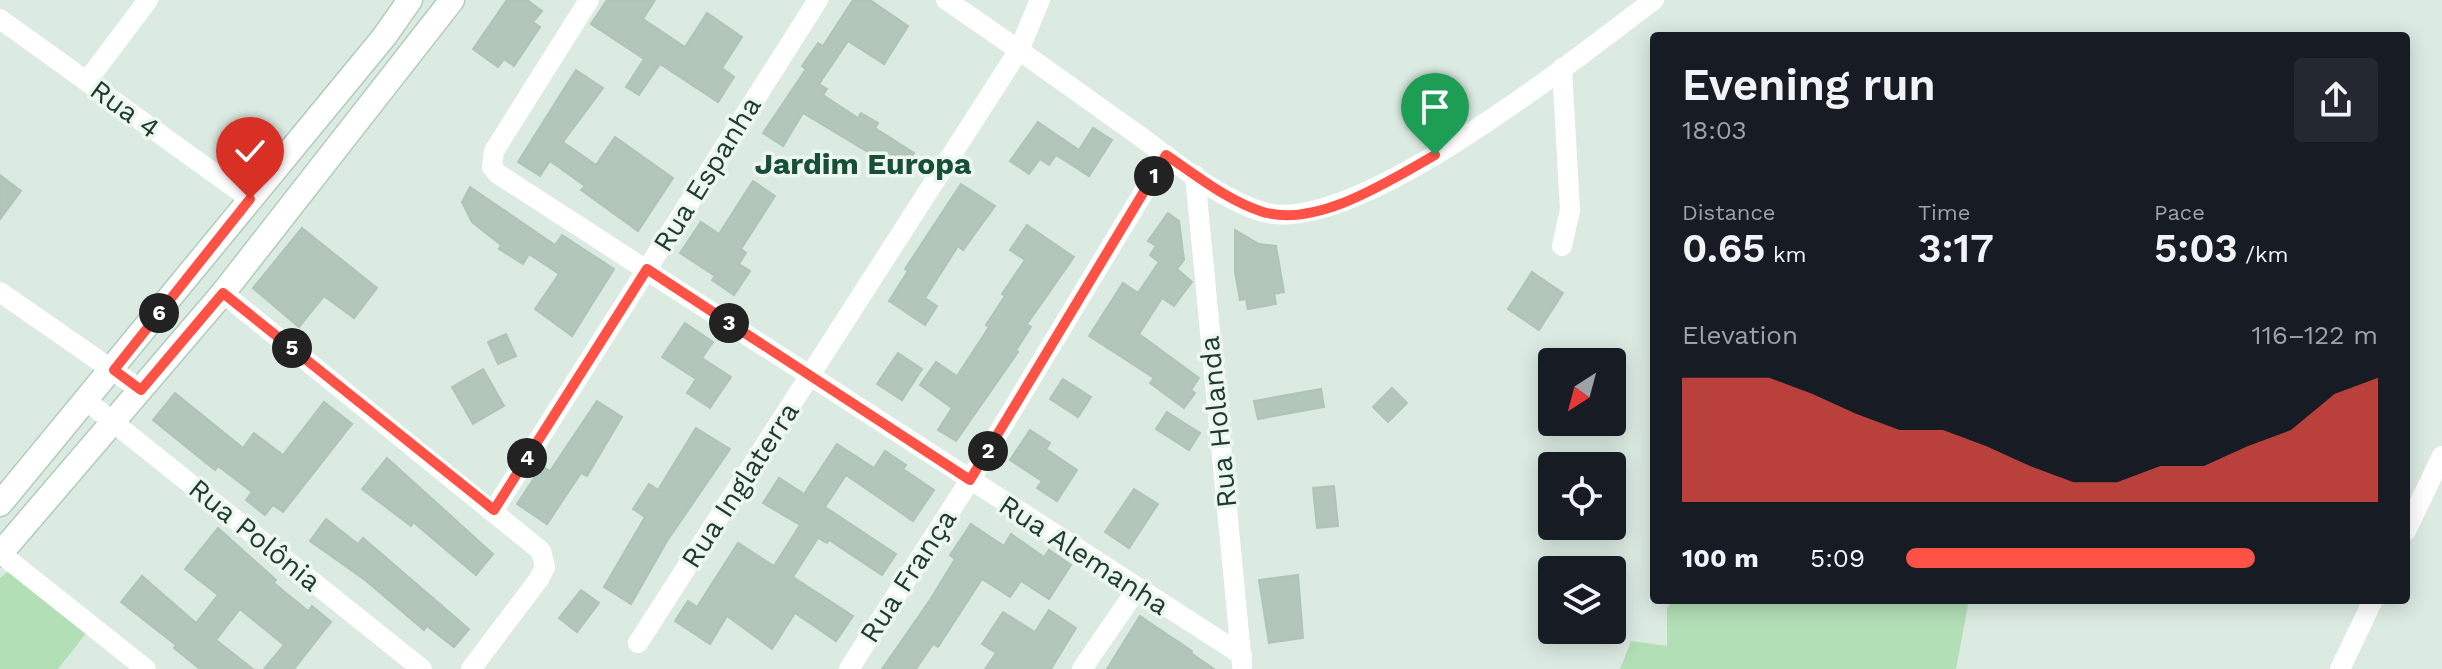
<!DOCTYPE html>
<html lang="en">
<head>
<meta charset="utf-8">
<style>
  :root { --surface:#171b24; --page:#242831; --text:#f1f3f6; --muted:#9ea1a6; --accent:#ff5246 }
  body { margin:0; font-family:"Work Sans",sans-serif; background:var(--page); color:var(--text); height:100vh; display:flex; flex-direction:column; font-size:30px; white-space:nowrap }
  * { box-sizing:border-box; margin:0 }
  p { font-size:26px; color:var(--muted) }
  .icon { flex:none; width:44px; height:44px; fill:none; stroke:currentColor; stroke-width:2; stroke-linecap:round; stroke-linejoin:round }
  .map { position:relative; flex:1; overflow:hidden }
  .sheet { position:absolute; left:1650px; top:32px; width:760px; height:572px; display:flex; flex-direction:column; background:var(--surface); border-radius:8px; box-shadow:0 4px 20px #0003 }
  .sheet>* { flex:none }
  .needle { width:52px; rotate:216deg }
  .controls { position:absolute; left:1538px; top:348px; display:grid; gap:16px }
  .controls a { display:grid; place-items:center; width:88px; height:88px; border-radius:8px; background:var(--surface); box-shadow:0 4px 20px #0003; font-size:40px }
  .pin { position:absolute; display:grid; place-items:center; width:68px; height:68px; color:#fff; margin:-82px -34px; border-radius:50% 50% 50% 0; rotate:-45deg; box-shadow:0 0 8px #0007 }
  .pin .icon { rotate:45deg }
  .km { position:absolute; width:40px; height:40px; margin:-20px; border-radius:50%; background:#222; color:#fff; font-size:22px; line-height:40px; text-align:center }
  .round { display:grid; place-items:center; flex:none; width:84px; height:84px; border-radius:8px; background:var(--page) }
  .head { display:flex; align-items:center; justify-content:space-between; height:136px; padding:0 32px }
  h1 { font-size:44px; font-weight:600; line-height:60px }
  .figures { display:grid; grid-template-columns:repeat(3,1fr); gap:12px; height:136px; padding:8px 32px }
  .figures div { display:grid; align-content:center }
  .figures b { font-size:40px; font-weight:600 }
  .figures small { font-size:22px; font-weight:400 }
  .figures p { font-size:22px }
  .chart { height:224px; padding:16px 32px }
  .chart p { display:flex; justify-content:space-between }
  .chart svg { width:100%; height:144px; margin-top:8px; fill:var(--accent); opacity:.7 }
  ul { padding:0 32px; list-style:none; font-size:26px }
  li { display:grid; grid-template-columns:128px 96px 1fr; align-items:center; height:60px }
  li i { height:20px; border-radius:10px; background:var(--accent) }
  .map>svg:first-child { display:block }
  .green { fill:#b2dfb6 }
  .building { fill:#b2c6ba; stroke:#aec5b7; stroke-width:2 }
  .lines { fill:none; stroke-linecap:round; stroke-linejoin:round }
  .secondary-casing { stroke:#aeccbc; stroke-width:27 }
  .street { stroke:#fff; stroke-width:20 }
  .secondary { stroke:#fff; stroke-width:24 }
  .route-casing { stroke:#fff; stroke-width:16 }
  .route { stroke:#ff5246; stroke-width:10 }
  .labels { text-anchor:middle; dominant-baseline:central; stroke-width:7; stroke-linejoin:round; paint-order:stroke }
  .street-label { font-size:28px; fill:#1d3c2e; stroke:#edf7f0 }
  .neighbourhood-label { font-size:30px; font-weight:bold; fill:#175037; stroke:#edf7f0 }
</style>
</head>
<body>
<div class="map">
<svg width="2442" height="669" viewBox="0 0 2442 669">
  <rect width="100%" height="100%" fill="#dcebe2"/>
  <g class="green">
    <path d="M9,571L87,632L58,669H0V578Z"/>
    <path d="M1672,600H1969L1956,669H1620L1631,641L1667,646V608Z"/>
  </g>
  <g class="building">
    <path d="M507,0H527L542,11L533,22L540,27L514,66L504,59L498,67L473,49Z"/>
    <path d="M607,0H655L643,19L685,47L707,13L742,37L722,68L734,77L718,102L660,64L639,95L626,87L644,59L591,24Z"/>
    <path d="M853,0H870L908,26L884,64L848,41L819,84L827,89L823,95L858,118L861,113L878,123L875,128L914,153L901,172L803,113L783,146L763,133L806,69L802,66L818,43L823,46Z"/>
    <path d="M576,70L603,88L563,142L596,165L615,137L673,178L638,231L581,190L585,186L550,161L540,176L518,162Z"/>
    <path d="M1038,122L1079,150L1093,128L1112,140L1089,176L1056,155L1049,165L1040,159L1029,174L1010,161Z"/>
    <path d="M0,175L21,191L0,219Z"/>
    <path d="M753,181L775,196L741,249L746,253L739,264L750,271L734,295L712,280L715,276L680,253L701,222L719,234Z"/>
    <path d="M961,184L995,206L963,250L958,246L925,298L937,306L925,325L889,301L908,271L905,269Z"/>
    <path d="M470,187L555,245L562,235L614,269L572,336L535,309L559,274L529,254L523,264L499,249L501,245L472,222L462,202Z"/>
    <path d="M1168,213L1179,221L1184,260L1177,269L1192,282L1174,306L1162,298L1139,334L1199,378L1191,390L1195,393L1184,408L1150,383L1154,378L1089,336L1123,283L1138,293L1159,262L1150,255L1156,246L1148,241Z"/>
    <path d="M1027,225L1074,257L1027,324L1031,327L1016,350L1018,352L956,441L938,430L952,408L920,385L936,362L957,376L989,327L986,325L1005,296L1002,294L1025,260L1010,250Z"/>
    <path d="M302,228L377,288L354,318L324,296L299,327L253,288Z"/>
    <path d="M1235,230L1259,244L1276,246L1284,292L1274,294L1276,304L1248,309L1246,299L1240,300L1235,272Z"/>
    <path d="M1532,272L1563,293L1539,330L1508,309Z"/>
    <path d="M685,323L713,342L702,358L731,377L710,408L687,393L696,379L662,357Z"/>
    <path d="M506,334L516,356L498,364L488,342Z"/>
    <path d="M898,353L922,369L902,400L877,384Z"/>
    <path d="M483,369L504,406L473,424L452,387Z"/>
    <path d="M1063,379L1091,397L1078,417L1050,399Z"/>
    <path d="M1392,388L1407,403L1388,422L1373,407Z"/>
    <path d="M1321,389L1324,407L1258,419L1254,401Z"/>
    <path d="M175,393L243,448L254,433L283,455L324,402L352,424L283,512L273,505L265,515L246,500L252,492L218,466L215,470L153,420Z"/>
    <path d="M597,401L622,417L587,476L581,473L547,524L517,504L542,466L550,471Z"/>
    <path d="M1167,412L1200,433L1189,450L1156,429Z"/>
    <path d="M696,428L730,449L667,541L631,604L604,587L645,517L633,509L649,484L658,490Z"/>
    <path d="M1030,430L1050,443L1046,449L1077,470L1057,501L1037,488L1042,481L1010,460Z"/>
    <path d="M837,444L874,468L885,451L906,465L903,469L934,490L913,521L846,475L825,507L896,554L882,575L829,540L827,543L818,538L793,577L853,616L836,641L795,613L772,649L727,616L710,644L675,621L688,601L697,607L738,543L774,566L800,525L763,503L779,478L804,494Z"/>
    <path d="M387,458L493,554L476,575L413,522L411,526L362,489Z"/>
    <path d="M1334,486L1338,526L1317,528L1313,488Z"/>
    <path d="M1134,489L1158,504L1129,548L1105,532Z"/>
    <path d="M326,519L358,544L363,538L469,629L454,647L427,626L424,630L365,580L310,541Z"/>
    <path d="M971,524L1004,546L1011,534L1044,557L1049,550L1071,565L1049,599L1021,581L1010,597L982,579L938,647L933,644L916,669H882L930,600L955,559L950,555Z"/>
    <path d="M218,528L276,580L274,583L308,611L312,606L331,622L294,669H264L284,645L240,609L216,640L253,669H200L174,648L176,645L121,602L142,576L196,623L218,595L185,569Z"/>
    <path d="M1298,575L1303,638L1269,643L1259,580Z"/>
    <path d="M581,590L599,603L577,632L559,618Z"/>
    <path d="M1049,610L1076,628L1051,669H985L996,653L982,644L1003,612L1035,632Z"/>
    <path d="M1140,616L1192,651L1191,653L1214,669H1107Z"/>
  </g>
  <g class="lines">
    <defs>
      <g id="secondary">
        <path d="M0,504L384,37L410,0"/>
        <path d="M0,554L223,293L452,0"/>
      </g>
    </defs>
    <use href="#secondary" class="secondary-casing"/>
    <g class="street">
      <path d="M589,0L494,151L492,167L498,174L1242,655"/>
      <path d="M946,0C1010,43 1072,88 1134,132C1173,160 1217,198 1263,212C1355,238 1578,56 1654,0"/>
      <path d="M0,19L250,199"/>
      <path d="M87,81L148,0"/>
      <path d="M1195,175L1242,665"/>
      <path d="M1562,246L1570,210L1562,68"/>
      <path d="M0,292L141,390"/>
      <path d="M223,293L541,551L545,567L539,579L471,669"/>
      <path d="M88,402L422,669"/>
      <path d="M494,510L818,0"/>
      <path d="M2406,531L2442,456"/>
      <path d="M0,553L146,669"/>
      <path d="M638,643L1019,50L1040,0"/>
      <path d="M849,669L970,480L1166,155"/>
      <path d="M1082,669L1137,589"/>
      <path d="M2340,669L2373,600"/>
    </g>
    <use href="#secondary" class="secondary"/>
  </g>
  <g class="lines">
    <defs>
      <path id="route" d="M250,199L114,370L141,390L223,293L494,510L647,269L970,480L1166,155C1196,175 1228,201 1263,212C1317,228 1389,181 1435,155"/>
    </defs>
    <use href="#route" class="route-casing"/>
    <use href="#route" class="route"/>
  </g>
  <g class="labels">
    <g class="street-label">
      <text transform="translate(125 109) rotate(36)">Rua 4</text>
      <text transform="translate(707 174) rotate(-58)">Rua Espanha</text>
      <text transform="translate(1218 422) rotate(-96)">Rua Holanda</text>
      <text transform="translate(740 485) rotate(-57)">Rua Inglaterra</text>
      <text transform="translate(255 535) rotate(39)">Rua Polônia</text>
      <text transform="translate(1084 555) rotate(33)">Rua Alemanha</text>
      <text transform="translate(908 576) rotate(-57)">Rua França</text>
    </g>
    <g class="neighbourhood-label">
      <text x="863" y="163">Jardim Europa</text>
    </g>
  </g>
</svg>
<div class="controls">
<a><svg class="needle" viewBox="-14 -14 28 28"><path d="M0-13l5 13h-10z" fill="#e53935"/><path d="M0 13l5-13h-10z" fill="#9ea1a6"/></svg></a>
<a><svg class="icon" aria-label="locate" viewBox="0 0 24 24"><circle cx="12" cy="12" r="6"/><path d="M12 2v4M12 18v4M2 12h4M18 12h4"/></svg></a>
<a><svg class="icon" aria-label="layers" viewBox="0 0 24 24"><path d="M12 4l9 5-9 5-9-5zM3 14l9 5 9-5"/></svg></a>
</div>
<div class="pin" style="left:1435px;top:155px;background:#1e9e55"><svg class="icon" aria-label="arrive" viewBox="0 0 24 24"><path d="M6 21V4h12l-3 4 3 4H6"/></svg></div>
<div class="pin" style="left:250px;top:199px;background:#d93025"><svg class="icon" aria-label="check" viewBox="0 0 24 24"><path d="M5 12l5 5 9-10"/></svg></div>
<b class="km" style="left:1154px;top:176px">1</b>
<b class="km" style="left:988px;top:451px">2</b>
<b class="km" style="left:729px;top:323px">3</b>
<b class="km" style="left:527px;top:458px">4</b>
<b class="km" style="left:292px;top:348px">5</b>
<b class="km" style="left:159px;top:313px">6</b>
<section class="sheet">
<div class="head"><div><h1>Evening run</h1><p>18:03</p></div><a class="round"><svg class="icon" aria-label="share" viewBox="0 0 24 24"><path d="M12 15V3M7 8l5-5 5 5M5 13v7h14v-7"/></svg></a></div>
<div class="figures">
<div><p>Distance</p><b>0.65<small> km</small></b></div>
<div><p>Time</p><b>3:17</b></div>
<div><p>Pace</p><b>5:03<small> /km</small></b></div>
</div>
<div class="chart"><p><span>Elevation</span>116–122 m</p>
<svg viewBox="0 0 160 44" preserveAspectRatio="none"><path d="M0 44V6L10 6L20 6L30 11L40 17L50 22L60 22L70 27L80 33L90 38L100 38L110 33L120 33L130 27L140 22L150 11L160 6V44z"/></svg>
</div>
<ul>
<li><b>100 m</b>5:09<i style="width:74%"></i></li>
</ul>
</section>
</div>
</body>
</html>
